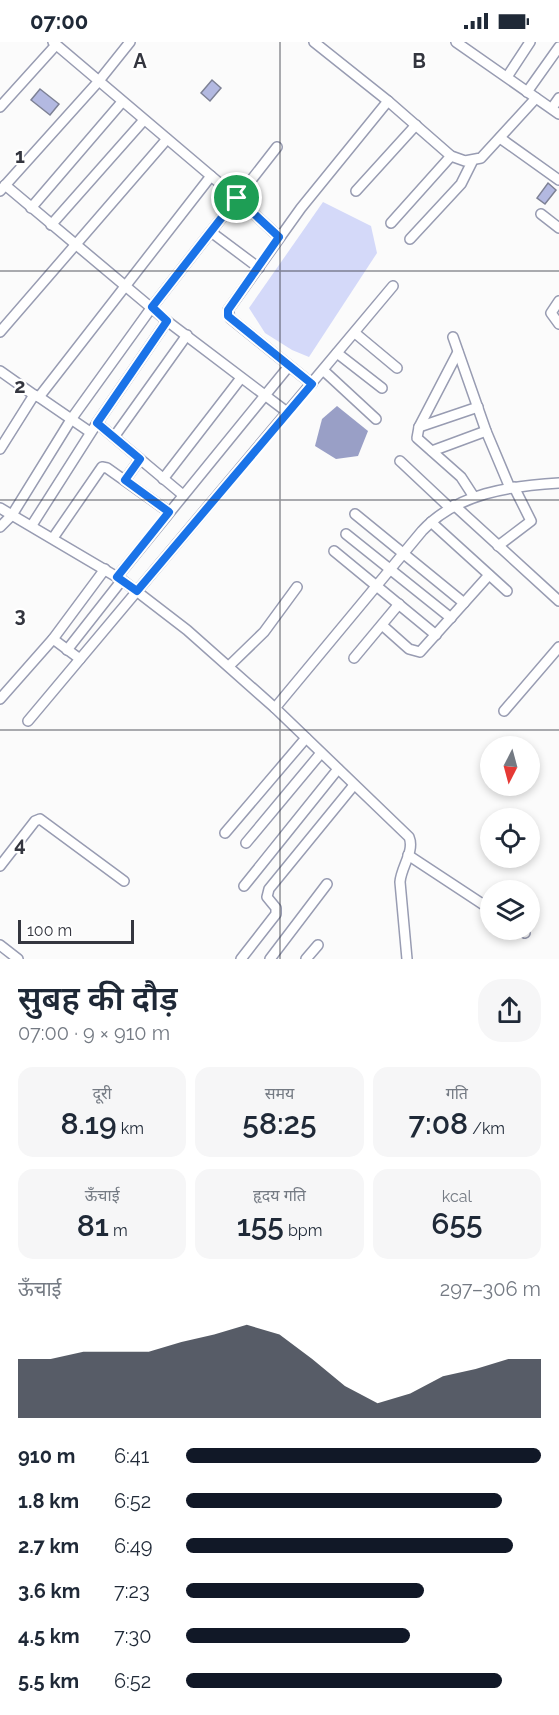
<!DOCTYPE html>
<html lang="hi">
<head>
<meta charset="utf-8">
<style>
  :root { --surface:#fff; --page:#f6f6f7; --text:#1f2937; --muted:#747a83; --accent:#111827 }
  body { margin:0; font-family:Raleway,"Noto Sans Devanagari",sans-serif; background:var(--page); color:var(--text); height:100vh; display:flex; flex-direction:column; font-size:22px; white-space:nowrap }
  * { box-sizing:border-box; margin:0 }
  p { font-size:20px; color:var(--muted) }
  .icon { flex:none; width:33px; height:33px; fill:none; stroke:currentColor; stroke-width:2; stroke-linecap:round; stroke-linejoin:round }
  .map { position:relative; height:917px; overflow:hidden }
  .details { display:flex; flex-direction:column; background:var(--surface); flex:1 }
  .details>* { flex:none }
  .needle { width:39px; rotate:186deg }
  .tools { position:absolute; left:480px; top:694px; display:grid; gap:12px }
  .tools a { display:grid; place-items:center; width:60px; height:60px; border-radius:50%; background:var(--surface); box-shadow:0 3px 9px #0003; font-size:30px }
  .scale { position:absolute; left:18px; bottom:15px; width:116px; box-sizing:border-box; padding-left:6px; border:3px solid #34363f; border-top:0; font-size:16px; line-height:21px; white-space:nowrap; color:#34363f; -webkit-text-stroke:4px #fff; paint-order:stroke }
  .pin { position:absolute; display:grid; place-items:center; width:51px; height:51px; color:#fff; margin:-26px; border:3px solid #fff; border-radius:50%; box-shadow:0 2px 6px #0007 }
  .round { display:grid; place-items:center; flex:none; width:63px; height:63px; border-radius:24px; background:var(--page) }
  .overview { display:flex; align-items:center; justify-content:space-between; height:102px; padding:0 18px }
  h1 { font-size:33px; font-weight:600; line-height:45px }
  .stats { display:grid; grid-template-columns:repeat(3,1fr); gap:9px; height:102px; padding:6px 18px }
  .stats div { display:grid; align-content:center; border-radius:15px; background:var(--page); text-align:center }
  .stats b { font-size:30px; font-weight:600 }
  .stats small { font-size:16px; font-weight:400 }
  .stats p { font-size:16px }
  .chart { height:168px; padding:12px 18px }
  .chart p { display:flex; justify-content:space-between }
  .chart svg { width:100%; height:108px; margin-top:6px; fill:var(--accent); opacity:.7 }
  ul { padding:0 18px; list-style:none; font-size:20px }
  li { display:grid; grid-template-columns:96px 72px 1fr; align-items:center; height:45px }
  li i { height:15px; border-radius:8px; background:var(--accent) }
  .status { display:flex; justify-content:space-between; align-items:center; height:42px; padding:0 30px; background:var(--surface); direction:ltr }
  .status svg { height:16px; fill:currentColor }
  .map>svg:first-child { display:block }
  .green { fill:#d4d9f9 }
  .water { fill:#999fc6 }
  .building { fill:#b3b9e1; stroke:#7d8195; stroke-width:1.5 }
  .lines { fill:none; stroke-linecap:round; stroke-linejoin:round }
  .street-casing { stroke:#989cb2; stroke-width:12 }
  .street { stroke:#fff; stroke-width:9 }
  .route-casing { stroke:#fff; stroke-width:12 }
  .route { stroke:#1a73e8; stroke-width:8 }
  .grid { fill:none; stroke:#34363f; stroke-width:1.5; stroke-opacity:0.55 }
  .grid-label { font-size:20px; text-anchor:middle; font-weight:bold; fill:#34363f; stroke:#fff; stroke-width:4.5; stroke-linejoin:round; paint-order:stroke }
</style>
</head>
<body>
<div class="status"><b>07:00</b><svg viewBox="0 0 49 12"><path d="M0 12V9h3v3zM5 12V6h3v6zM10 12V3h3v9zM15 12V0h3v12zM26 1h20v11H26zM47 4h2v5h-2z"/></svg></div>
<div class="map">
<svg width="559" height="917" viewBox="0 0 559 917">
  <rect width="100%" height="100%" fill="#fbfbfb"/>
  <path class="green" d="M323,160L371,184L377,211L309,315L292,308L265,291L249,266Z"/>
  <path class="water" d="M337,364L368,389L358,414L336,417L315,404L322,377Z"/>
  <g class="building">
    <path d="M212,38L221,46L210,59L201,51Z"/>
    <path d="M40,47L59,62L50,73L31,58Z"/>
    <path d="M548,141L556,148L545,162L537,156Z"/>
  </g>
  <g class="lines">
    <defs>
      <g id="street">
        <path d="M53,0L237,156L279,195"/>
        <path d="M314,0L388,59L451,114L465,119L481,116L536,56"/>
        <path d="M456,0L559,72"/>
        <path d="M507,35L530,0"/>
        <path d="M527,50L559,5"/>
        <path d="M0,65L56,3"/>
        <path d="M552,66L559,56"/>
        <path d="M500,96L559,138"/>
        <path d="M5,143L167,279L287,370"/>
        <path d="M0,149L98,40L130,0"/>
        <path d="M356,149L416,83"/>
        <path d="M31,166L122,60"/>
        <path d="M541,172L559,186"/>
        <path d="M391,181L451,114"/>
        <path d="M51,183L144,78"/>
        <path d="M211,190L259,226"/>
        <path d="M410,197L461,142L472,120"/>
        <path d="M559,259L551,271L559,282"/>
        <path d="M0,290L167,97"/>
        <path d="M355,291L397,326"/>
        <path d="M453,295L486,389L510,446"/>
        <path d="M458,310L419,385L417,396L461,435L474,455"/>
        <path d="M337,311L382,346"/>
        <path d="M323,328L376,377"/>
        <path d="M0,329L34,353"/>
        <path d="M312,342L230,276L228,268L301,166L388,59"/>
        <path d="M39,355L90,390"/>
        <path d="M97,381L183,453"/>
        <path d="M419,385L478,365"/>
        <path d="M114,395L187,293"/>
        <path d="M0,407L34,353L39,355L211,134"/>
        <path d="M432,409L486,389"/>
        <path d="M400,419L449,465"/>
        <path d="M163,437L241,336"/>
        <path d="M125,438L140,417"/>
        <path d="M454,463L559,559"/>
        <path d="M0,466L122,538L187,588L275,666L409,795C415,809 401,825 400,840L407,917"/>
        <path d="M355,472L464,561"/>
        <path d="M431,480L507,549"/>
        <path d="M32,483L97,381L167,279"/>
        <path d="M0,485L12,473L72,376L152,265L277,105"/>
        <path d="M346,492L451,576"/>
        <path d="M53,496L102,425L107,426L169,470"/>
        <path d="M498,504L531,479L514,445"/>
        <path d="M334,509L436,593"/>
        <path d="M117,535L289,324"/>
        <path d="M382,583L409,607L420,610L489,533"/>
        <path d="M53,597L80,617"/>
        <path d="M67,608L122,538"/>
        <path d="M354,616L399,562"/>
        <path d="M229,624L264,590L297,545"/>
        <path d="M0,657L53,597L105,527"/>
        <path d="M275,666L422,489C457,451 510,444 559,441"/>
        <path d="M504,669L559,605"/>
        <path d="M28,679L393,244"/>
        <path d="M225,791L306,696"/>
        <path d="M246,801L321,711"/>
        <path d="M408,813L490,867"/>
        <path d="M0,824L35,779L40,777L124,839"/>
        <path d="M244,844L338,727"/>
        <path d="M520,888L525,891"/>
        <path d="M0,903L18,917"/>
        <path d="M241,917L276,872V866L267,855L269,847L354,743"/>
        <path d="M270,917L327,842"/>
        <path d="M306,917L318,903"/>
      </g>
    </defs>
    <use href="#street" class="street-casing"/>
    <use href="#street" class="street"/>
  </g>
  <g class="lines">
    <defs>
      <path id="route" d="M237,156L279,195L228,268V274L312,342L137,549L117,535L169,470L125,438L140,417L97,381L167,279L152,265Z"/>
    </defs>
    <use href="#route" class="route-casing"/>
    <use href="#route" class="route"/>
  </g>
  <path class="grid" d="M280,0V917M0,229H559M0,458H559M0,688H559"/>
  <g class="grid-label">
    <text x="140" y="26">A</text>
    <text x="419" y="26">B</text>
    <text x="20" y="121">1</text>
    <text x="20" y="351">2</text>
    <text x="20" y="580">3</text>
    <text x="20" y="809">4</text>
  </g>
</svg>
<div class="tools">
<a><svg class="needle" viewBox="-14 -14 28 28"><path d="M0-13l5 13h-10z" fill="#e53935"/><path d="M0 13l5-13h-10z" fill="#747a83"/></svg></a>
<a><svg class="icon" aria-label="locate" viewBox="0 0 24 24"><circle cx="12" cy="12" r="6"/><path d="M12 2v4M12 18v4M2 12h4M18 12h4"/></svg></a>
<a><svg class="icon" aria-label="layers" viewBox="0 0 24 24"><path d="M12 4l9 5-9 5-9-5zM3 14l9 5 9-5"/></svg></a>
</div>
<div class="scale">100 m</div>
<div class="pin" style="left:237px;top:156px;background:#1e9e55"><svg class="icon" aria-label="arrive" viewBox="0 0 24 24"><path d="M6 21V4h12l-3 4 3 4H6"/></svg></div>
</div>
<section class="details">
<div class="overview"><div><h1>सुबह की दौड़</h1><p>07:00 · 9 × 910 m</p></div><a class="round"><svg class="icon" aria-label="share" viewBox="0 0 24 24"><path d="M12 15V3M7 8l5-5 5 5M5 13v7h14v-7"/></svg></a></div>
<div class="stats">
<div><p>दूरी</p><b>8.19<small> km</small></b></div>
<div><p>समय</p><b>58:25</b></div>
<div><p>गति</p><b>7:08<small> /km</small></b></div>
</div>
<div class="stats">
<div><p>ऊँचाई</p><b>81<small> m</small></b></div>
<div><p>हृदय गति</p><b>155<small> bpm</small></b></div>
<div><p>kcal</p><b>655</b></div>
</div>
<div class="chart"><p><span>ऊँचाई</span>297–306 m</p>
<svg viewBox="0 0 160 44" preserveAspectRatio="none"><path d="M0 44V20L10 20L20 17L30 17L40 17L50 13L60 10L70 6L80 10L90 20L100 31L110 38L120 34L130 27L140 24L150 20L160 20V44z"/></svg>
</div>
<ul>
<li><b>910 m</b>6:41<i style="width:100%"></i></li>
<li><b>1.8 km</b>6:52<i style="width:89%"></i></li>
<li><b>2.7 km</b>6:49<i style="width:92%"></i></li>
<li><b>3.6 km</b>7:23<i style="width:67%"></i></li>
<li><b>4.5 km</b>7:30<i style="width:63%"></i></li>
<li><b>5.5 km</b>6:52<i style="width:89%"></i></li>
</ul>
</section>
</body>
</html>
